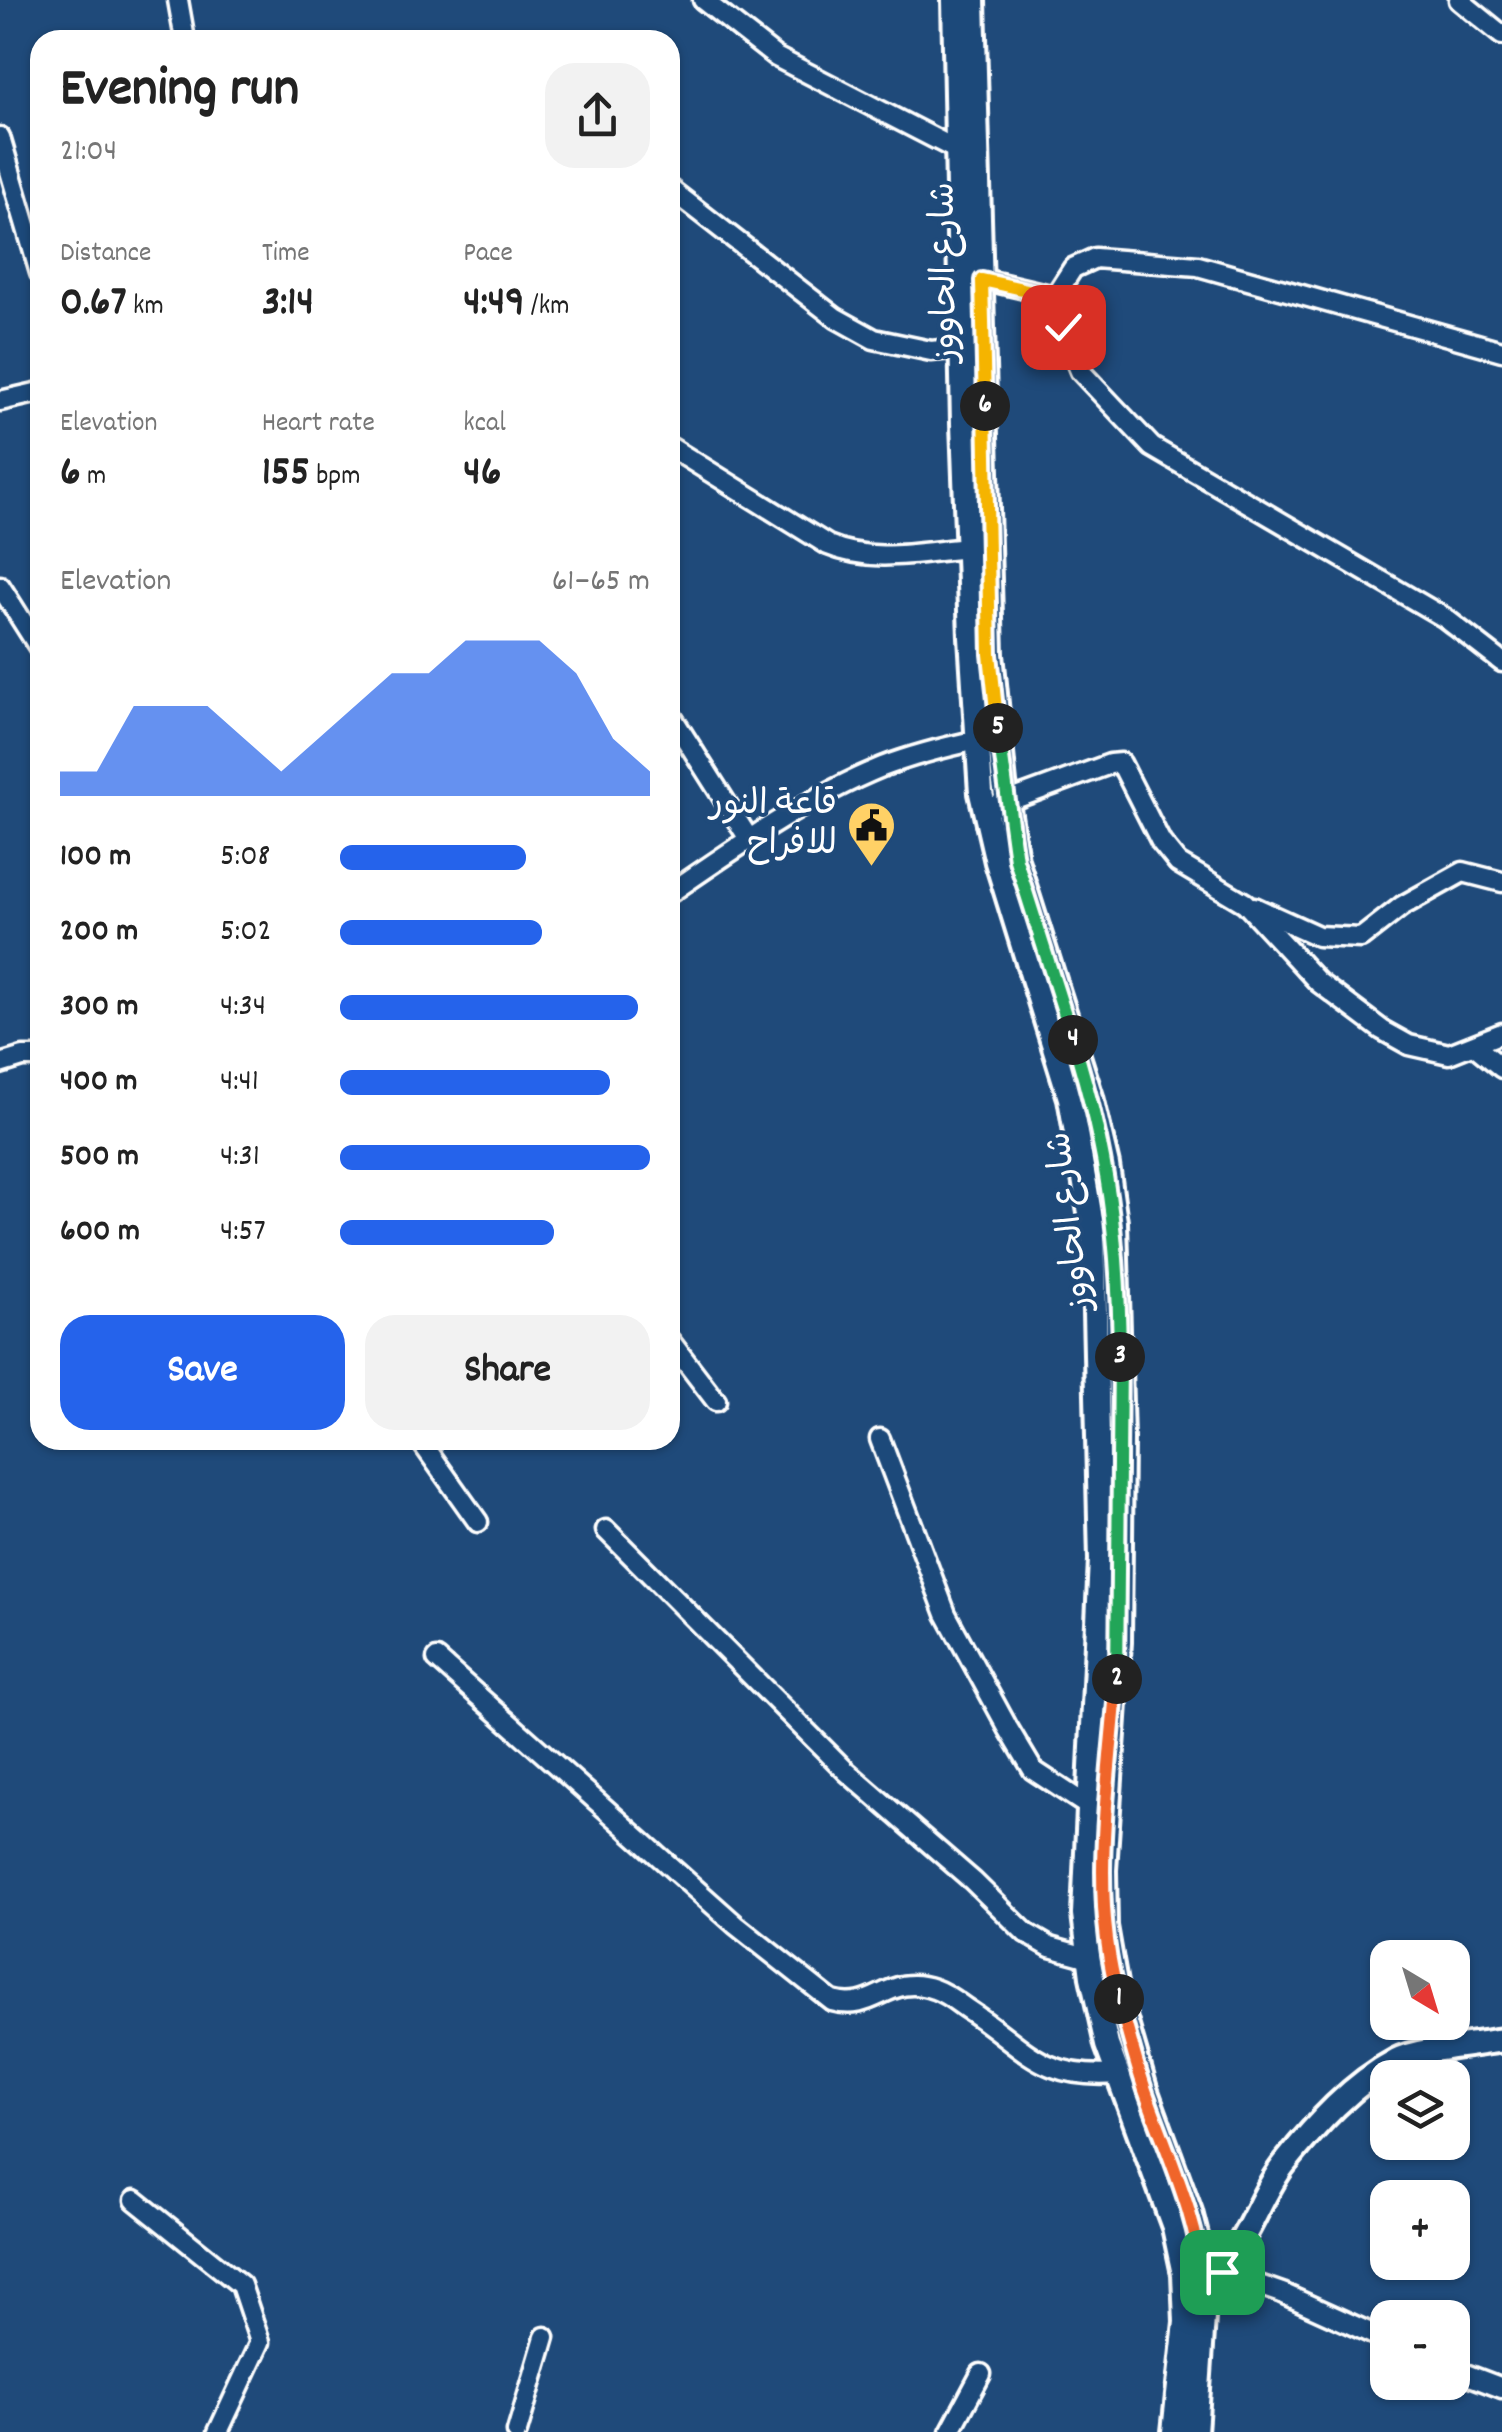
<!DOCTYPE html>
<html lang="en">
<head>
<meta charset="utf-8">
<style>
  :root { --surface:#fff; --page:#f2f2f2; --text:#222; --muted:#767676; --accent:#2563eb }
  body { margin:0; font-family:Dekko,"Playpen Sans Arabic",sans-serif; background:var(--page); color:var(--text); height:100vh; display:flex; flex-direction:column; font-size:38px; white-space:nowrap }
  * { box-sizing:border-box; margin:0 }
  p { font-size:32px; color:var(--muted) }
  .icon { flex:none; width:55px; height:55px; fill:none; stroke:currentColor; stroke-width:2; stroke-linecap:round; stroke-linejoin:round }
  .map { position:relative; flex:1; overflow:hidden }
  .details { position:absolute; left:30px; top:30px; width:650px; height:1420px; display:flex; flex-direction:column; background:var(--surface); border-radius:30px; box-shadow:0 2px 8px #0004 }
  .details>* { flex:none }
  .needle { width:65px; rotate:142deg }
  .controls { position:absolute; left:1370px; top:1940px; display:grid; gap:20px }
  .controls a { display:grid; place-items:center; width:100px; height:100px; border-radius:20px; background:var(--surface); box-shadow:0 2px 8px #0004; font-size:50px }
  .pin { position:absolute; display:grid; place-items:center; width:85px; height:85px; color:#fff; margin:-42px; border-radius:20px; box-shadow:0 5px 15px #0006 }
  .km { position:absolute; width:50px; height:50px; margin:-25px; border-radius:50%; background:#222; color:#fff; font-size:28px; line-height:50px; text-align:center }
  .round { display:grid; place-items:center; flex:none; width:105px; height:105px; border-radius:30px; background:var(--page) }
  .head { display:flex; align-items:center; justify-content:space-between; height:170px; padding:0 30px }
  h1 { font-size:55px; font-weight:700; line-height:75px }
  .metrics { display:grid; grid-template-columns:repeat(3,1fr); gap:15px; height:170px; padding:10px 30px }
  .metrics div { display:grid; align-content:center }
  .metrics b { font-size:42px; font-weight:700 }
  .metrics small { font-size:28px; font-weight:400 }
  .metrics p { font-size:28px }
  .chart { height:280px; padding:20px 30px }
  .chart p { display:flex; justify-content:space-between }
  .chart svg { width:100%; height:180px; margin-top:10px; fill:var(--accent); opacity:.7 }
  .action { display:flex; gap:20px; margin-top:auto; padding:20px 30px }
  .action a { flex:1; height:115px; border-radius:30px; background:var(--accent); color:#fff; font-size:40px; font-weight:700; line-height:115px; text-align:center }
  .action a+a { background:var(--page); color:var(--text) }
  ul { padding:0 30px; list-style:none; font-size:32px }
  li { display:grid; grid-template-columns:160px 120px 1fr; align-items:center; height:75px }
  li i { height:25px; border-radius:12px; background:var(--accent) }
  .map>svg:first-child { display:block }
  .lines { fill:none; stroke-linecap:round; stroke-linejoin:round }
  .minor-casing { stroke:#fff; stroke-width:25 }
  .secondary-casing { stroke:#fff; stroke-width:30 }
  .minor { stroke:#1f4a7a; stroke-width:18 }
  .secondary { stroke:#1f4a7a; stroke-width:22 }
  .split-1-casing { stroke:#fff; stroke-width:20 }
  .split-2-casing { stroke:#fff; stroke-width:20 }
  .split-3-casing { stroke:#fff; stroke-width:20 }
  .split-4-casing { stroke:#fff; stroke-width:20 }
  .split-5-casing { stroke:#fff; stroke-width:20 }
  .split-6-casing { stroke:#fff; stroke-width:20 }
  .split-7-casing { stroke:#fff; stroke-width:20 }
  .split-1 { stroke:#f0652b; stroke-width:12 }
  .split-2 { stroke:#f0652b; stroke-width:12 }
  .split-3 { stroke:#22a559; stroke-width:12 }
  .split-4 { stroke:#22a559; stroke-width:12 }
  .split-5 { stroke:#22a559; stroke-width:12 }
  .split-6 { stroke:#f5b400; stroke-width:12 }
  .split-7 { stroke:#f5b400; stroke-width:12 }
  .labels { text-anchor:middle; dominant-baseline:central; stroke-width:8; stroke-linejoin:round; paint-order:stroke }
  .street-label { font-size:35px; fill:#fff; stroke:#1f4a7a }
  .poi-label { font-size:35px; fill:#fff; stroke:#1f4a7a; text-anchor:end }
</style>
</head>
<body>
<div class="map">
<svg width="1502" height="2432" viewBox="0 0 1502 2432">
  <rect width="100%" height="100%" fill="#1f4a7a"/>
  <filter id="ink" filterUnits="userSpaceOnUse"><feTurbulence type="fractalNoise" baseFrequency=".01" numOctaves="2"/><feDisplacementMap in="SourceGraphic" scale="20" xChannelSelector="R" yChannelSelector="G"/><feConvolveMatrix kernelMatrix="1 2 1 2 8 2 1 2 1" color-interpolation-filters="sRGB"/></filter>
  <g filter="url(#ink)">
    <g class="lines">
      <defs>
        <g id="minor">
          <path d="M178,0L185,40"/>
          <path d="M703,0L776,57L957,150"/>
          <path d="M1459,0L1502,35"/>
          <path d="M0,137L40,273"/>
          <path d="M670,189L836,318L874,339L931,351L961,348"/>
          <path d="M982,279L1055,296L1059,321L1080,371L1152,447L1445,618L1502,662"/>
          <path d="M1055,296L1073,268L1095,258L1198,266L1502,351"/>
          <path d="M0,401L40,392"/>
          <path d="M670,447L828,545C873,564 921,552 968,548"/>
          <path d="M0,586L40,649"/>
          <path d="M670,714L749,839"/>
          <path d="M995,806L1110,764L1121,763L1161,842L1178,863L1245,903L1318,982L1382,1030L1409,1045L1449,1054L1502,1033"/>
          <path d="M670,893C737,847 806,798 882,767C913,755 945,747 978,740"/>
          <path d="M1254,907L1318,936L1361,938L1402,906L1463,872L1502,882"/>
          <path d="M1475,1046L1502,1068"/>
          <path d="M0,1064L23,1057H40"/>
          <path d="M670,1341L716,1401"/>
          <path d="M880,1439L946,1614L1008,1728L1033,1770L1088,1806"/>
          <path d="M420,1440L478,1522"/>
          <path d="M606,1530L846,1771L973,1881L1026,1933L1050,1947L1090,1958"/>
          <path d="M437,1659L736,1925L832,2001C876,2014 888,1972 934,1989C946,1993 957,2002 967,2009C1027,2048 1039,2080 1118,2074"/>
          <path d="M135,2200L241,2285L260,2342L218,2432"/>
          <path d="M1222,2272L1282,2293L1388,2341"/>
          <path d="M1452,2369L1502,2388"/>
          <path d="M517,2432L545,2337"/>
          <path d="M950,2432L981,2374"/>
        </g>
        <g id="secondary">
          <path d="M954,0L963,423L971,637L981,793L997,862L1070,1098L1093,1230L1101,1560L1084,1914L1092,1977L1107,2045L1174,2227L1184,2274L1186,2322L1174,2432"/>
          <path d="M973,0L991,654L1004,783L1016,860L1091,1097L1107,1165L1115,1222L1121,1439L1119,1642L1104,1870L1105,1926L1116,1989L1145,2089L1190,2212L1201,2255L1204,2303L1195,2432"/>
          <path d="M1191,2288C1238,2278 1256,2198 1285,2163C1316,2124 1352,2084 1397,2060C1417,2049 1476,2045 1502,2040"/>
        </g>
      </defs>
      <use href="#minor" class="minor-casing"/>
      <use href="#secondary" class="secondary-casing"/>
      <use href="#minor" class="minor"/>
      <use href="#secondary" class="secondary"/>
    </g>
  </g>
  <g class="lines" filter="url(#ink)">
    <defs>
      <path id="split-1" d="M1119,1999C1127,2029 1135,2060 1145,2090C1167,2154 1198,2216 1203,2285L1222,2272"/>
      <path id="split-2" d="M1117,1679C1109,1783 1089,1897 1119,1999"/>
      <path id="split-3" d="M1117,1679L1120,1357"/>
      <path id="split-4" d="M1073,1040C1108,1152 1119,1240 1120,1357"/>
      <path id="split-5" d="M998,728L1016,860L1073,1040"/>
      <path id="split-6" d="M985,406L990,654L998,728"/>
      <path id="split-7" d="M985,406L982,280L1054,296L1063,327"/>
    </defs>
    <use href="#split-1" class="split-1-casing"/>
    <use href="#split-2" class="split-2-casing"/>
    <use href="#split-3" class="split-3-casing"/>
    <use href="#split-4" class="split-4-casing"/>
    <use href="#split-5" class="split-5-casing"/>
    <use href="#split-6" class="split-6-casing"/>
    <use href="#split-7" class="split-7-casing"/>
    <use href="#split-1" class="split-1"/>
    <use href="#split-2" class="split-2"/>
    <use href="#split-3" class="split-3"/>
    <use href="#split-4" class="split-4"/>
    <use href="#split-5" class="split-5"/>
    <use href="#split-6" class="split-6"/>
    <use href="#split-7" class="split-7"/>
  </g>
  <defs>
    <symbol id="civic-pin" viewBox="-11 -11 22 30"><path d="M0 17L-7.5 6A9.5 9.5 0 1 1 7.5 6Z" fill="#ffd166" stroke="#1f4a7a"/><path d="M-.6-6.5H3V-4.5H.6V-3L4-1V1h2V6H-6V1h2V-1L-.6-3ZM-1.2 2.5V6h2.4V2.5Z" fill="#111"/></symbol>
  </defs>
  <g fill-rule="evenodd">
    <use href="#civic-pin" x="844" y="798" width="55" height="75"/>
  </g>
  <g class="labels">
    <g class="street-label">
      <text transform="translate(947 272) rotate(-91)">شارع الحاووز</text>
      <text transform="translate(1072 1221) rotate(-97)">شارع الحاووز</text>
    </g>
    <g class="poi-label">
      <text x="837" y="806">قاعة النور<tspan x="837" dy="40">للافراح</tspan></text>
    </g>
  </g>
</svg>
<div class="controls">
<a><svg class="needle" viewBox="-14 -14 28 28"><path d="M0-13l5 13h-10z" fill="#e53935"/><path d="M0 13l5-13h-10z" fill="#767676"/></svg></a>
<a><svg class="icon" aria-label="layers" viewBox="0 0 24 24"><path d="M12 4l9 5-9 5-9-5zM3 14l9 5 9-5"/></svg></a>
<a>+</a>
<a>−</a>
</div>
<div class="pin" style="left:1222px;top:2272px;background:#1e9e55"><svg class="icon" aria-label="arrive" viewBox="0 0 24 24"><path d="M6 21V4h12l-3 4 3 4H6"/></svg></div>
<div class="pin" style="left:1063px;top:327px;background:#d93025"><svg class="icon" aria-label="check" viewBox="0 0 24 24"><path d="M5 12l5 5 9-10"/></svg></div>
<b class="km" style="left:1119px;top:1999px">1</b>
<b class="km" style="left:1117px;top:1679px">2</b>
<b class="km" style="left:1120px;top:1357px">3</b>
<b class="km" style="left:1073px;top:1040px">4</b>
<b class="km" style="left:998px;top:728px">5</b>
<b class="km" style="left:985px;top:406px">6</b>
<section class="details">
<div class="head"><div><h1>Evening run</h1><p>21:04</p></div><a class="round"><svg class="icon" aria-label="share" viewBox="0 0 24 24"><path d="M12 15V3M7 8l5-5 5 5M5 13v7h14v-7"/></svg></a></div>
<div class="metrics">
<div><p>Distance</p><b>0.67<small> km</small></b></div>
<div><p>Time</p><b>3:14</b></div>
<div><p>Pace</p><b>4:49<small> /km</small></b></div>
</div>
<div class="metrics">
<div><p>Elevation</p><b>6<small> m</small></b></div>
<div><p>Heart rate</p><b>155<small> bpm</small></b></div>
<div><p>kcal</p><b>46</b></div>
</div>
<div class="chart"><p><span>Elevation</span>61–65 m</p>
<svg viewBox="0 0 160 44" preserveAspectRatio="none"><path d="M0 44V38L10 38L20 22L30 22L40 22L50 30L60 38L70 30L80 22L90 14L100 14L110 6L120 6L130 6L140 14L150 30L160 38V44z"/></svg>
</div>
<ul>
<li><b>100 m</b>5:08<i style="width:60%"></i></li>
<li><b>200 m</b>5:02<i style="width:65%"></i></li>
<li><b>300 m</b>4:34<i style="width:96%"></i></li>
<li><b>400 m</b>4:41<i style="width:87%"></i></li>
<li><b>500 m</b>4:31<i style="width:100%"></i></li>
<li><b>600 m</b>4:57<i style="width:69%"></i></li>
</ul>
<div class="action"><a>Save</a><a>Share</a></div>
</section>
</div>
</body>
</html>
